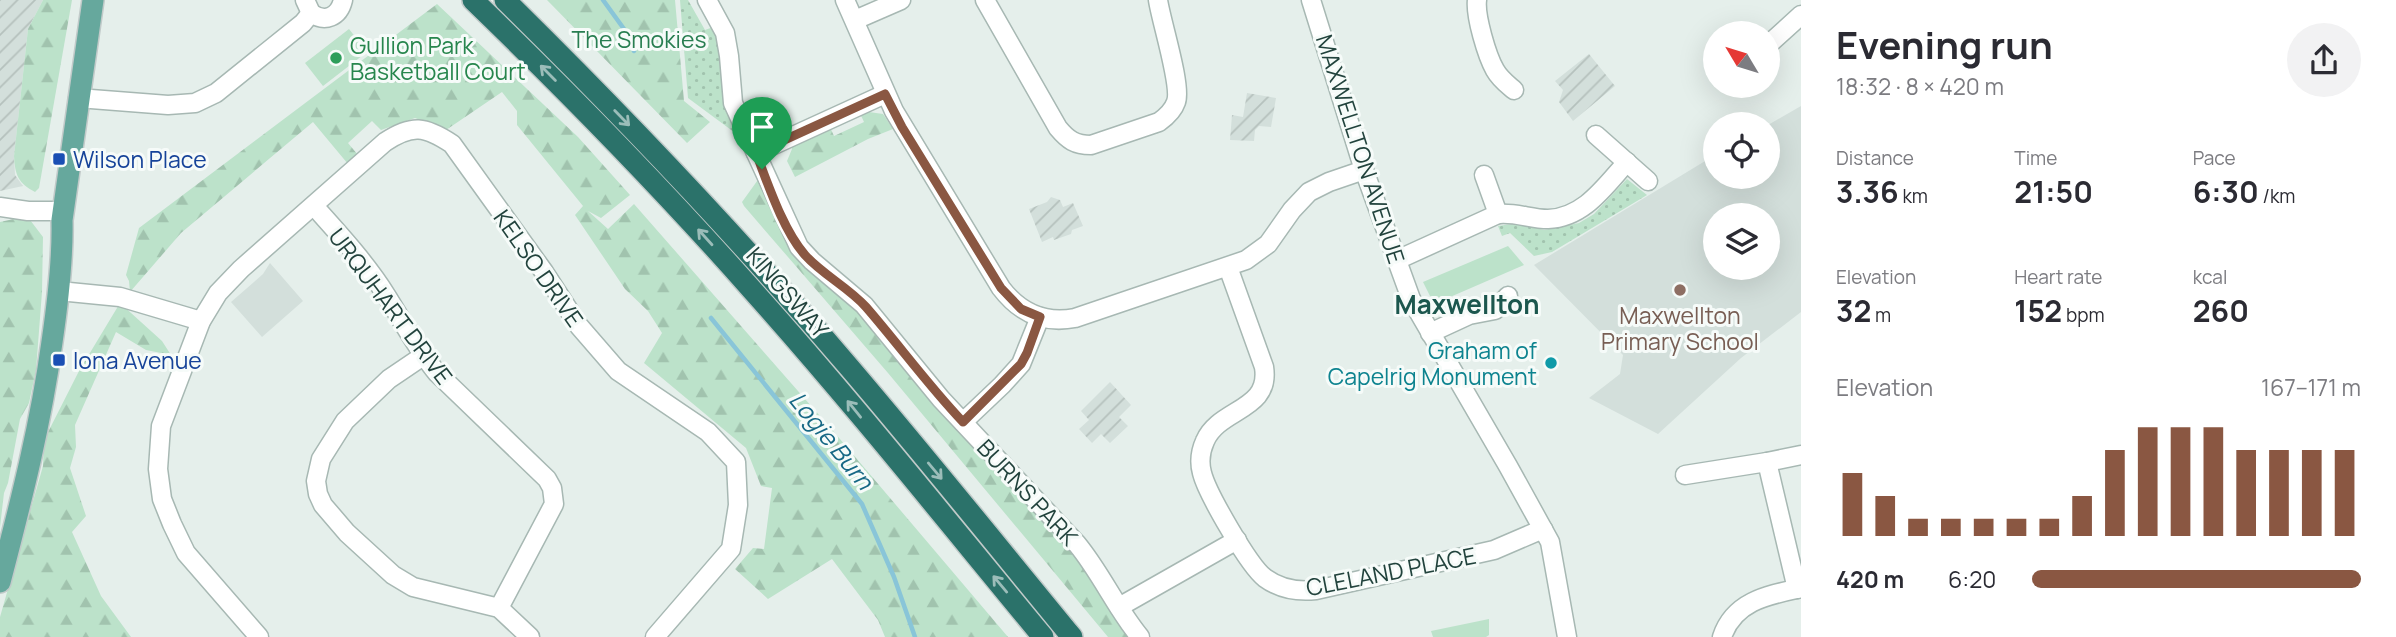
<!DOCTYPE html>
<html lang="en">
<head>
<meta charset="utf-8">
<style>
  :root { --surface:#fff; --page:#f2f2f3; --text:#2b2b33; --muted:#7c7c81; --accent:#8a5742 }
  body { margin:0; font-family:Manrope,sans-serif; background:var(--page); color:var(--text); height:100vh; display:flex; flex-direction:column; font-size:26px; white-space:nowrap }
  * { box-sizing:border-box; margin:0 }
  p { font-size:23px; color:var(--muted) }
  .icon { flex:none; width:38px; height:38px; fill:none; stroke:currentColor; stroke-width:2; stroke-linecap:round; stroke-linejoin:round }
  .map { position:relative; flex:1; overflow:hidden }
  .panel { display:flex; flex-direction:column; background:var(--surface); width:595px }
  .panel>* { flex:none }
  .needle { width:46px; rotate:308deg }
  .fabs { position:absolute; left:1703px; top:21px; display:grid; gap:14px }
  .fabs a { display:grid; place-items:center; width:77px; height:77px; border-radius:50%; background:var(--surface); box-shadow:0 7px 28px #0002; font-size:35px }
  .pin { position:absolute; display:grid; place-items:center; width:60px; height:60px; color:#fff; margin:-72px -30px; border-radius:50% 50% 50% 0; rotate:-45deg; box-shadow:0 0 7px #0007 }
  .pin .icon { rotate:45deg }
  .round { display:grid; place-items:center; flex:none; width:74px; height:74px; border-radius:37px; background:var(--page) }
  .head { display:flex; align-items:center; justify-content:space-between; height:119px; padding:0 35px }
  h1 { font-size:38px; font-weight:700; line-height:52px }
  .metrics { display:grid; grid-template-columns:repeat(3,1fr); gap:10px; height:119px; padding:7px 35px }
  .metrics div { display:grid; align-content:center }
  .metrics b { font-size:30px; font-weight:700 }
  .metrics small { font-size:19px; font-weight:400 }
  .metrics p { font-size:19px }
  .chart { height:196px; padding:14px 35px }
  .chart p { display:flex; justify-content:space-between }
  .chart svg { width:100%; height:126px; margin-top:7px; stroke:var(--accent); stroke-width:6 }
  ul { padding:0 35px; list-style:none; font-size:23px }
  li { display:grid; grid-template-columns:112px 84px 1fr; align-items:center; height:52px }
  li i { height:18px; border-radius:9px; background:var(--accent) }
  main { display:flex; flex:1; min-height:0 }
  .map>svg:first-child { display:block }
  .built { fill:#d3dfdb; fill-rule:evenodd }
  .industrial { fill:url(#industrial-furrows) }
  .grass { fill:url(#grass-dots) }
  .forest { fill:url(#forest-firs) }
  .park { fill:#bce2ca }
  .lines { fill:none; stroke-linecap:round; stroke-linejoin:round }
  .stream { stroke:#89c5d8; stroke-width:4.5 }
  .minor-casing { stroke:#a7b8b3; stroke-width:21 }
  .major-casing { stroke:#c1cac9; stroke-width:24 }
  .highway-casing { stroke:#c1cac9; stroke-width:24 }
  .minor { stroke:#fff; stroke-width:18 }
  .major { stroke:#66a89d; stroke-width:21 }
  .highway { stroke:#2b726a; stroke-width:21 }
  .oneway { stroke:#9bbdb9 }
  .route-casing { stroke:#fff; stroke-width:14 }
  .route { stroke:#8a5742; stroke-width:9 }
  .leisure-dot { fill:#2e9e5b; stroke:#f6fbf9; stroke-width:2.5 }
  .transit-dot { fill:#1a4fb4; stroke:#f6fbf9; stroke-width:2.5 }
  .education-dot { fill:#8d6e63; stroke:#f6fbf9; stroke-width:2.5 }
  .culture-dot { fill:#0f9aa8; stroke:#f6fbf9; stroke-width:2.5 }
  .labels { text-anchor:middle; dominant-baseline:central; stroke-width:6; stroke-linejoin:round; paint-order:stroke }
  .park-label { font-size:23px; fill:#287e51; stroke:#f6fbf9 }
  .leisure-label { font-size:23px; fill:#27864d; stroke:#f6fbf9; text-anchor:start }
  .street-label { font-size:23px; fill:#22433d; stroke:#f6fbf9 }
  .transit-label { font-size:23px; fill:#164399; stroke:#f6fbf9; text-anchor:start }
  .education-label { font-size:23px; fill:#785e54; stroke:#f6fbf9 }
  .culture-label { font-size:23px; fill:#0d838f; stroke:#f6fbf9; text-anchor:end }
  .water-label { font-size:24px; font-style:italic; fill:#166885; stroke:#f6fbf9 }
  .quarter-label { font-size:26px; font-weight:bold; fill:#1c574e; stroke:#f6fbf9 }
</style>
</head>
<body>
<main>
<div class="map">
<svg width="1801" height="637" viewBox="0 0 1801 637">
  <defs>
    <pattern id="industrial-furrows" width="10" height="10" patternUnits="userSpaceOnUse" patternTransform="scale(1.75)"><rect width="10" height="10" fill="#d3dfdb"/><path d="M-1 1l2-2M0 10L10 0M9 11l2-2" fill="none" stroke="#b5c1bd"/></pattern>
    <pattern id="grass-dots" width="8" height="8" patternUnits="userSpaceOnUse" patternTransform="scale(1.75)"><rect width="8" height="8" fill="#bce2ca"/><path d="M2 2h.1M6 6h.1" fill="none" stroke="#a1c3ae" stroke-width="1.8" stroke-linecap="round"/></pattern>
    <pattern id="forest-firs" width="22" height="20" patternUnits="userSpaceOnUse" patternTransform="scale(1.75)"><rect width="22" height="20" fill="#bce2ca"/><path d="M5 1l3.5 6h-7zM16 11l3.5 6h-7z" fill="#a1c3ae"/></pattern>
  </defs>
  <rect width="100%" height="100%" fill="#e5efeb"/>
  <g class="built">
    <path d="M1801,106V312L1741,358L1658,434L1589,398L1620,374L1623,355L1534,265L1715,155V177H1768V125ZM1715,215H1768V268H1715Z"/>
    <path d="M270,263L303,301L262,337L231,302L263,274Z"/>
  </g>
  <g class="industrial">
    <path d="M0,0H43L28,29L14,156L15,175L23,186L0,191Z"/>
    <path d="M1589,54L1615,86L1573,121L1559,102L1563,90L1555,81Z"/>
    <path d="M1247,93L1276,98L1271,127L1259,126L1255,130L1254,141L1230,140L1232,115L1243,117Z"/>
    <path d="M1051,197L1060,200L1063,207L1073,203L1083,226L1072,230L1071,234L1054,240L1053,237L1042,242L1029,209L1047,202Z"/>
    <path d="M1110,382L1131,405L1119,417L1128,426L1110,443L1101,434L1092,443L1079,429L1089,420L1081,411Z"/>
  </g>
  <g class="grass">
    <path d="M680,0H688L705,30L716,26L742,138L688,98Z"/>
    <path d="M1627,179L1647,195L1552,252L1534,256L1510,233L1502,236L1498,226L1518,223L1544,230L1579,223L1594,214Z"/>
  </g>
  <g class="forest">
    <path d="M43,0H72L39,188L35,192C18,183 15,175 14,156L28,29Z"/>
    <path d="M547,0H675L684,101L710,122L687,143Z"/>
    <path d="M437,4L578,137L630,195L601,218L588,211L608,229L634,204L834,432L1008,637H885L878,620L832,559L768,599L735,569L753,548L764,549L772,488L761,486L746,448L644,363L662,333L648,311L625,289L575,215L583,206L517,125V111L502,92L446,130L415,118L381,130L372,121L348,143L358,155L348,164L313,122L181,233L130,292L129,281L126,275L139,228Z"/>
    <path d="M867,108L869,112L883,114L893,129L868,139L795,177L787,161L792,149L791,143L829,125L834,136L864,122L859,111Z"/>
    <path d="M760,177L839,289L1073,548L1133,637H1108L888,373L744,206L742,202Z"/>
    <path d="M27,216L43,237L42,292L36,370L29,403L20,419L8,483L4,493L0,527V222Z"/>
    <path d="M120,303L162,341L171,355L146,350L116,332L75,425L76,447L70,468L86,516L72,532L101,596L131,637H0V617L43,466L44,440L79,371Z"/>
  </g>
  <g class="park">
    <path d="M349,29L367,52L323,86L305,63Z"/>
    <path d="M1508,246L1524,265L1434,304L1423,282Z"/>
    <path d="M1489,619V635L1486,637H1433L1431,631Z"/>
  </g>
  <g class="lines">
    <g class="stream">
      <path d="M603,0L624,29L634,51"/>
      <path d="M711,318L862,504L894,577L915,637"/>
    </g>
    <defs>
      <g id="minor">
        <path d="M305,0L311,13C325,23 339,17 343,0"/>
        <path d="M707,0L725,33L729,56L733,103L799,247L812,261L864,305L941,399L1077,544C1101,573 1116,608 1140,637"/>
        <path d="M845,0L894,111L1001,288C1020,313 1044,324 1075,318L1246,260L1268,244L1292,210L1309,192L1329,182L1364,170"/>
        <path d="M985,0L1058,128C1068,140 1075,145 1091,145L1159,122C1166,117 1173,111 1176,102C1182,86 1161,21 1158,0"/>
        <path d="M1311,0L1364,170L1411,299L1508,466L1550,542L1567,637"/>
        <path d="M1477,0C1475,16 1487,56 1495,70C1500,79 1507,84 1514,90"/>
        <path d="M855,20L901,0"/>
        <path d="M1768,45L1801,15"/>
        <path d="M78,98L168,105L195,103L216,93L303,23L311,13"/>
        <path d="M1596,135L1648,181"/>
        <path d="M756,153L885,94"/>
        <path d="M1484,175L1498,214"/>
        <path d="M314,206C339,234 366,263 386,295C403,322 417,349 437,373L547,479L552,488L554,504L499,608"/>
        <path d="M0,207L28,211H64"/>
        <path d="M1397,260L1498,214C1515,212 1531,219 1548,219C1584,218 1605,186 1627,162"/>
        <path d="M1228,267L1264,367C1271,411 1219,408 1205,441C1200,452 1199,462 1202,473C1207,493 1249,566 1265,578C1280,589 1298,592 1316,590L1494,550L1543,529"/>
        <path d="M59,291L120,297L201,321"/>
        <path d="M1430,333L1469,315L1495,310L1508,296"/>
        <path d="M423,356L389,379L345,421L321,459L316,481L318,494L323,505L347,533L393,575L413,587L499,608L530,637"/>
        <path d="M963,422L1002,385L1021,364L1040,317"/>
        <path d="M1685,475L1767,462"/>
        <path d="M1797,589L1767,462L1801,455"/>
        <path d="M1119,607L1237,540"/>
        <path d="M259,637L186,553L172,524L162,499L158,469L161,426L201,321L218,293L241,269L385,142C412,124 425,126 452,144L544,272L579,326L618,371L708,432L736,462L738,505L731,549L655,637"/>
        <path d="M1722,637C1734,601 1768,595 1801,588"/>
      </g>
      <path id="major" d="M0,582C21,502 41,423 52,342C58,301 63,261 62,220L93,0"/>
      <g id="highway">
        <path d="M473,0C570,94 664,190 753,291C853,403 947,521 1043,637"/>
        <path d="M505,0C625,118 740,239 849,367C925,456 998,547 1072,637"/>
      </g>
    </defs>
    <use href="#minor" class="minor-casing"/>
    <use href="#major" class="major-casing"/>
    <use href="#highway" class="highway-casing"/>
    <use href="#minor" class="minor"/>
    <use href="#major" class="major"/>
    <use href="#highway" class="highway"/>
  </g>
  <defs><path id="oneway-shaft" d="M-6 0H5M1.5-3L5.5 0L1.5 3" fill="none" stroke-width="1.6" stroke-linecap="round" stroke-linejoin="round" transform="scale(1.75)"/></defs>
  <g class="oneway">
    <use href="#oneway-shaft" transform="translate(548 73) rotate(-135)"/>
    <use href="#oneway-shaft" transform="translate(622 118) rotate(46)"/>
    <use href="#oneway-shaft" transform="translate(705 237) rotate(-132)"/>
    <use href="#oneway-shaft" transform="translate(854 409) rotate(-129)"/>
    <use href="#oneway-shaft" transform="translate(935 471) rotate(50)"/>
    <use href="#oneway-shaft" transform="translate(1000 584) rotate(-130)"/>
  </g>
  <g class="lines">
    <defs>
      <path id="route" d="M885,94L902,127L1001,288L1021,309L1040,317L1027,353L1021,364L963,422C928,385 899,345 866,307C848,287 823,275 805,255C783,230 768,184 756,153Z"/>
    </defs>
    <use href="#route" class="route-casing"/>
    <use href="#route" class="route"/>
  </g>
  <circle class="leisure-dot" cx="336" cy="58" r="7"/>
  <g class="transit-dot">
    <rect x="52" y="152" width="14" height="14" rx="3.5"/>
    <rect x="52" y="353" width="14" height="14" rx="3.5"/>
  </g>
  <circle class="education-dot" cx="1680" cy="290" r="7"/>
  <circle class="culture-dot" cx="1551" cy="363" r="7"/>
  <g class="labels">
    <g class="park-label">
      <text x="639" y="39">The Smokies</text>
    </g>
    <g class="leisure-label">
      <text x="350" y="45">Gullion Park<tspan x="350" dy="26">Basketball Court</tspan></text>
    </g>
    <g class="street-label">
      <text transform="translate(1361 149) rotate(72)">MAXWELLTON AVENUE</text>
      <text transform="translate(539 268) rotate(55)">KELSO DRIVE</text>
      <text transform="translate(788 292) rotate(49)">KINGSWAY</text>
      <text transform="translate(391 306) rotate(53)">URQUHART DRIVE</text>
      <text transform="translate(1028 492) rotate(47)">BURNS PARK</text>
      <text transform="translate(1391 571) rotate(-11)">CLELAND PLACE</text>
    </g>
    <g class="transit-label">
      <text x="73" y="159">Wilson Place</text>
      <text x="73" y="360">Iona Avenue</text>
    </g>
    <g class="education-label">
      <text x="1680" y="315">Maxwellton<tspan x="1680" dy="26">Primary School</tspan></text>
    </g>
    <g class="culture-label">
      <text x="1537" y="350">Graham of<tspan x="1537" dy="26">Capelrig Monument</tspan></text>
    </g>
    <g class="water-label">
      <text transform="translate(832 440) rotate(51)">Logie Burn</text>
    </g>
    <g class="quarter-label">
      <text x="1467" y="304">Maxwellton</text>
    </g>
  </g>
</svg>
<div class="fabs">
<a><svg class="needle" viewBox="-14 -14 28 28"><path d="M0-13l5 13h-10z" fill="#e53935"/><path d="M0 13l5-13h-10z" fill="#7c7c81"/></svg></a>
<a><svg class="icon" aria-label="locate" viewBox="0 0 24 24"><circle cx="12" cy="12" r="6"/><path d="M12 2v4M12 18v4M2 12h4M18 12h4"/></svg></a>
<a><svg class="icon" aria-label="layers" viewBox="0 0 24 24"><path d="M12 4l9 5-9 5-9-5zM3 14l9 5 9-5"/></svg></a>
</div>
<div class="pin" style="left:762px;top:169px;background:#1e9e55"><svg class="icon" aria-label="arrive" viewBox="0 0 24 24"><path d="M6 21V4h12l-3 4 3 4H6"/></svg></div>
</div>
<section class="panel">
<div class="head"><div><h1>Evening run</h1><p>18:32 · 8 × 420 m</p></div><a class="round"><svg class="icon" aria-label="share" viewBox="0 0 24 24"><path d="M12 15V3M7 8l5-5 5 5M5 13v7h14v-7"/></svg></a></div>
<div class="metrics">
<div><p>Distance</p><b>3.36<small> km</small></b></div>
<div><p>Time</p><b>21:50</b></div>
<div><p>Pace</p><b>6:30<small> /km</small></b></div>
</div>
<div class="metrics">
<div><p>Elevation</p><b>32<small> m</small></b></div>
<div><p>Heart rate</p><b>152<small> bpm</small></b></div>
<div><p>kcal</p><b>260</b></div>
</div>
<div class="chart"><p><span>Elevation</span>167–171 m</p>
<svg viewBox="0 0 160 44" preserveAspectRatio="none"><path d="M5 44V22M15 44V30M25 44V38M35 44V38M45 44V38M55 44V38M65 44V38M75 44V30M85 44V14M95 44V6M105 44V6M115 44V6M125 44V14M135 44V14M145 44V14M155 44V14"/></svg>
</div>
<ul>
<li><b>420 m</b>6:20<i style="width:100%"></i></li>
</ul>
</section>
</main>
</body>
</html>
